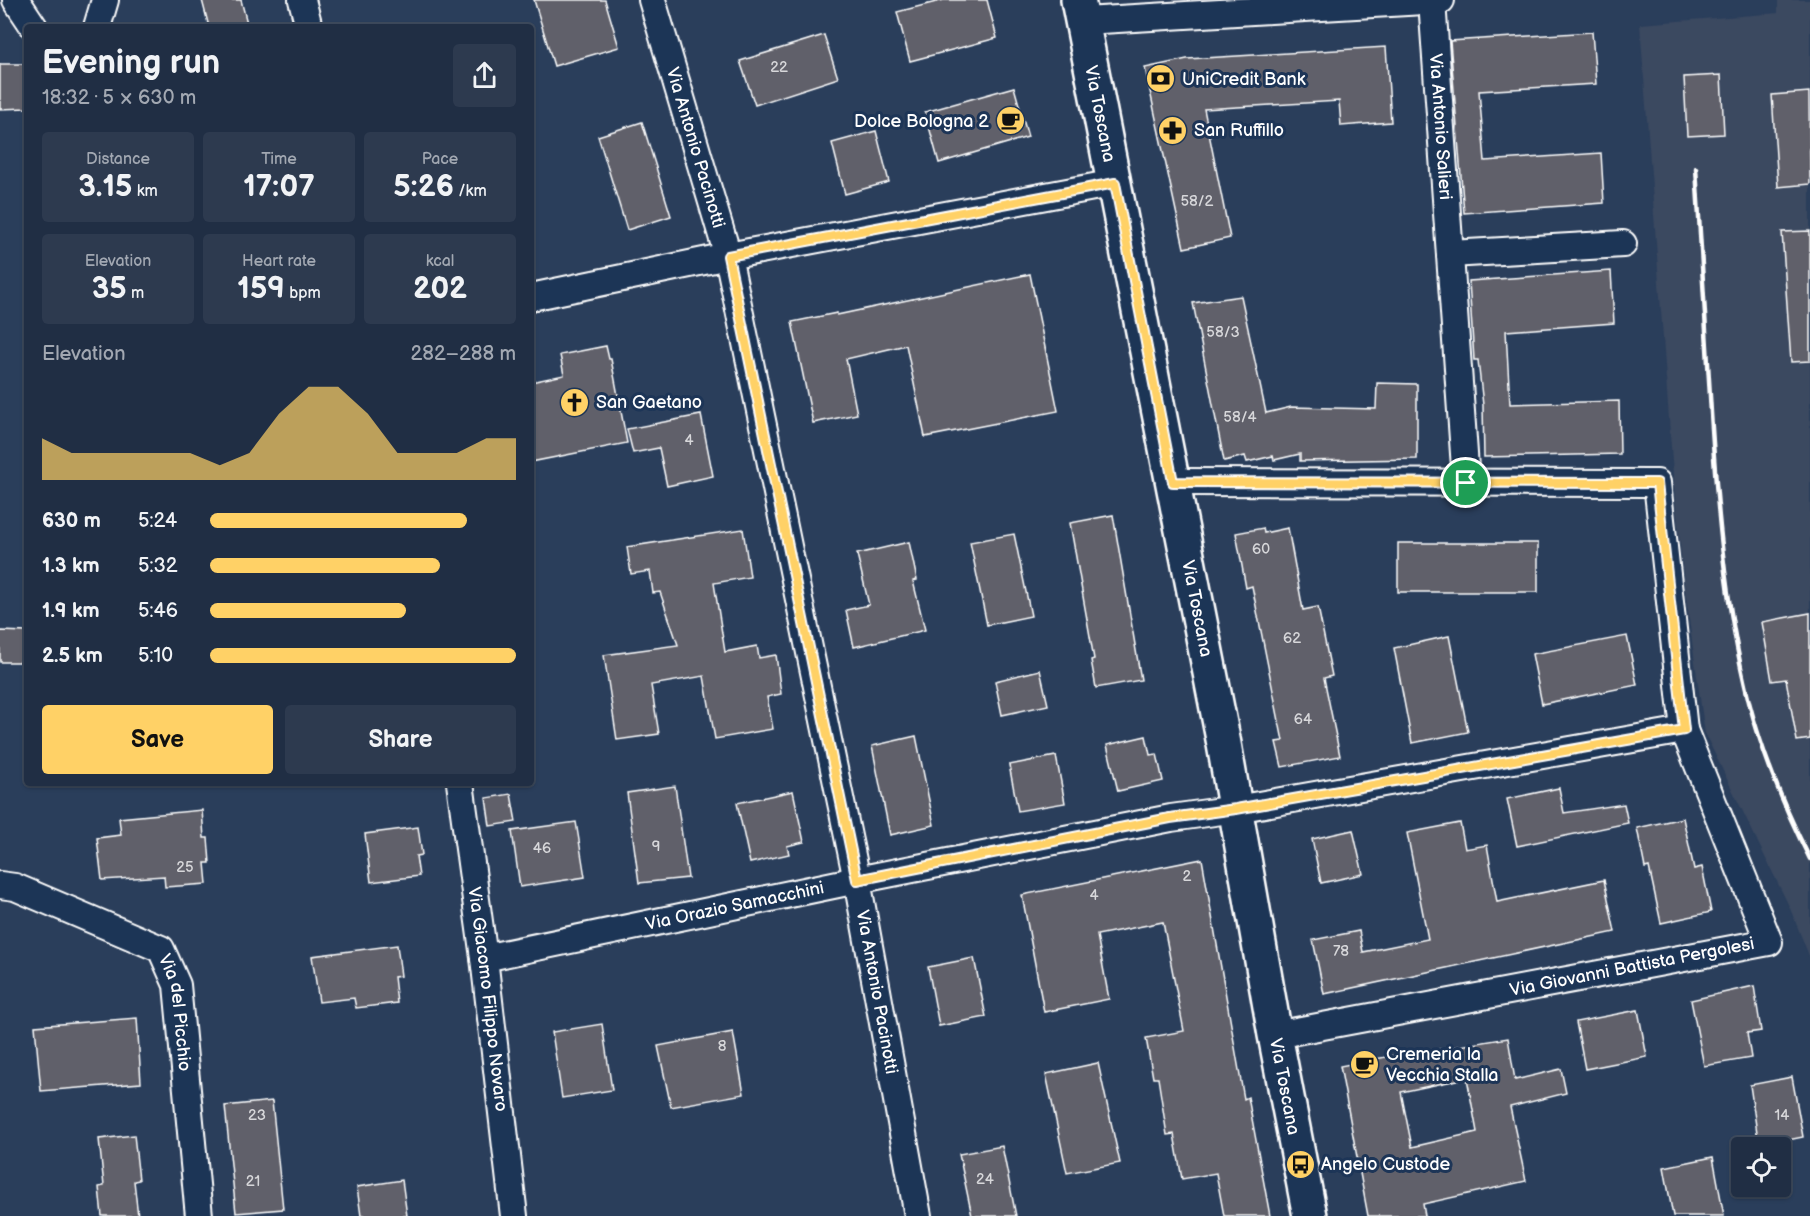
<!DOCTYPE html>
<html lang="en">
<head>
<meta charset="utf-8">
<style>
  :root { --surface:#202e44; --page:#2d3a4f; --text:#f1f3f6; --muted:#a2a8b2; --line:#3d4a5d; --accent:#ffd166 }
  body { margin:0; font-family:"Balsamiq Sans",sans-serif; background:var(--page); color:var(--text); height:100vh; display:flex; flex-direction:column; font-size:22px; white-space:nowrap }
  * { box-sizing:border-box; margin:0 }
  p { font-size:20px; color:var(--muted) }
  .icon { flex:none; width:33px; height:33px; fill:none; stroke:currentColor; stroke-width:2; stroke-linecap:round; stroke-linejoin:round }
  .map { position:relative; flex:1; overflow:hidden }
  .side { position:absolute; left:24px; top:24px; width:510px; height:762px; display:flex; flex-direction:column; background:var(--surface); border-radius:6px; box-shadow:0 2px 4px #0004,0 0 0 2px var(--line) }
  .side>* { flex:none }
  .fabs { position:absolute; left:1731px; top:1137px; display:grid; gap:12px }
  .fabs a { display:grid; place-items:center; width:60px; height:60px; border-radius:6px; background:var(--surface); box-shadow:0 2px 4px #0004,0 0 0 2px var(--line); font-size:30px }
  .pin { position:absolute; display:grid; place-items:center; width:51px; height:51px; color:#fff; margin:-26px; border:3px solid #fff; border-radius:50%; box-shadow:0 2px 6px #0007 }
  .round { display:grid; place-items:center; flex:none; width:63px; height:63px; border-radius:6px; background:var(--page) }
  .summary { display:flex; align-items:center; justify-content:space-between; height:102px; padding:0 18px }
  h1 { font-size:33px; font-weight:800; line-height:45px }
  .figures { display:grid; grid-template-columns:repeat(3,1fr); gap:9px; height:102px; padding:6px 18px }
  .figures div { display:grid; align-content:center; border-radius:6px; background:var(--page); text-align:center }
  .figures b { font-size:30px; font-weight:800 }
  .figures small { font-size:16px; font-weight:400 }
  .figures p { font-size:16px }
  .chart { height:168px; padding:12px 18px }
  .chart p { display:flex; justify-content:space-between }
  .chart svg { width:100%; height:108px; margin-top:6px; fill:var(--accent); opacity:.7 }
  .action { display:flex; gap:12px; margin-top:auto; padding:12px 18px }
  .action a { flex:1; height:69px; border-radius:6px; background:var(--accent); color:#111; font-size:24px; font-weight:800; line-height:69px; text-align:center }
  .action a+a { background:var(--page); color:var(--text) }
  ul { padding:0 18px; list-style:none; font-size:20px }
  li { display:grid; grid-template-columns:96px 72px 1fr; align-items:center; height:45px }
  li i { height:15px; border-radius:8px; background:var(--accent) }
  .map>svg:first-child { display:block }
  .built { fill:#3a4860 }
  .building { fill:#60606a; stroke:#fff; stroke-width:1.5; fill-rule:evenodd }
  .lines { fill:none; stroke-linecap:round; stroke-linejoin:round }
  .minor-casing { stroke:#fff; stroke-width:30 }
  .primary-casing { stroke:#fff; stroke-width:38 }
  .minor { stroke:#1d3557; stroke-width:26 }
  .primary { stroke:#1d3557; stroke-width:33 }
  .rail { stroke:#fff; stroke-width:4.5 }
  .route-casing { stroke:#fff; stroke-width:12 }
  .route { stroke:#ffd166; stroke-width:8 }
  .labels { text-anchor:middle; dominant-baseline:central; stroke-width:6; stroke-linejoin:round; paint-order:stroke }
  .number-label { font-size:15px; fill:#d7d7da }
  .poi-label { font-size:18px; fill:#fff; stroke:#1d3557; text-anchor:start }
  .street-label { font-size:18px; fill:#fff; stroke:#1d3557 }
</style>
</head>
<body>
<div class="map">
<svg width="1810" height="1216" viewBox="0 0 1810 1216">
  <rect width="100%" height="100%" fill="#2a3e5b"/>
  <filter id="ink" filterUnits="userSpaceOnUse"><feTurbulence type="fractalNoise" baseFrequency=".0167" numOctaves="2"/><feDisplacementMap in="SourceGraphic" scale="12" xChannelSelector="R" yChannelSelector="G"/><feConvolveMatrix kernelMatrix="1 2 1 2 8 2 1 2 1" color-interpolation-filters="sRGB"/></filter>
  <g filter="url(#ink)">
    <path class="built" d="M1778,0H1810V958L1789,906L1705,734L1684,584L1674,488L1640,24L1778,13Z"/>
    <g class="building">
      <path d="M202,0H241L248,27H209Z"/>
      <path d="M534,0H605L619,47L554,66Z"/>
      <path d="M944,0H987L997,38L910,61L897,12Z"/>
      <path d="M1592,32L1596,84L1479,91L1485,161L1601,153L1604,203L1464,213L1450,41Z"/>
      <path d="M824,35L838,78L755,105L740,61Z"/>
      <path d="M1386,47L1391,122L1341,126L1339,101L1204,109L1230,238L1184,248L1145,68L1187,59Z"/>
      <path d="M0,64H27V108L0,109Z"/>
      <path d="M1721,75L1724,134L1687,136L1684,77Z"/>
      <path d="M1014,87L1028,137L939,163L925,112Z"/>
      <path d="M1809,92L1810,184L1778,187L1772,95Z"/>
      <path d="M642,122L671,216L627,230L598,136Z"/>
      <path d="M876,131L889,182L845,194L832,143Z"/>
      <path d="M1810,231V361L1791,362L1782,232Z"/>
      <path d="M1611,271L1614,323L1506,331L1510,404L1619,401L1620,454L1484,457L1483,405L1478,360H1474L1469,281Z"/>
      <path d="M1030,274L1058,411L925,437L906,345L846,359L857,414L813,423L792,322L837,313V315Z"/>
      <path d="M1241,296L1266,413L1291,407L1376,409L1377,383L1417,384V459L1300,461V454L1274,460L1273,456L1247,462L1245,456L1224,461L1193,303Z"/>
      <path d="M606,346L609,359H611L627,443L531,462V382L564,375L560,355Z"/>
      <path d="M701,415L713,476L667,486L659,448L633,453L627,429Z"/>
      <path d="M1113,515L1141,680L1096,688L1091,660L1094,659L1070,523Z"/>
      <path d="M1263,528L1264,533L1288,528L1303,610L1318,607L1332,676L1324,678L1340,756L1282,767L1276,742L1283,741L1252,586L1246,588L1236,533Z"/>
      <path d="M743,529L750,577L714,583L725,652L757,646L759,658L776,655L781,694L767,697L773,729L715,739L704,676L651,685L659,734L617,740L604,655L678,645L660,592L653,593L650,571L631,574L627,547Z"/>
      <path d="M1014,534L1031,616L987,625L970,542Z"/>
      <path d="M909,542L917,580L913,581L925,630L854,647L846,610L869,605L857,554Z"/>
      <rect x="1398" y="543" width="140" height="49"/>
      <path d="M1810,613V739L1797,741L1786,679L1772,681L1762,622Z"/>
      <path d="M0,631L27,632V662H0Z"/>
      <path d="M1449,636L1468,732L1412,743L1394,648Z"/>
      <path d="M1627,636L1637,685L1542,704L1532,654Z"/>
      <path d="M1040,670L1048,705L1002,715L995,681Z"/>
      <path d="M916,736L934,825L890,835L872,746Z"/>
      <path d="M1146,736L1150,755L1157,754L1163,781L1118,791L1107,745Z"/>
      <path d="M1056,756L1065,803L1018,811L1009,765Z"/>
      <path d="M675,786L688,878L639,883L627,793Z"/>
      <path d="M1559,788L1564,813L1624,804L1628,823L1517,846L1507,799Z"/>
      <path d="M793,791L804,842L787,846L789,854L750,863L737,803Z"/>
      <path d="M511,794L516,822L490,826L486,798Z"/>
      <path d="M202,810L204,838H208L210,863H205L207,884L165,887L164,876L102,880L97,838L121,835L119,818Z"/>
      <path d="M1683,818L1694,869L1702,867L1711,912L1661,923L1649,867L1645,868L1637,828Z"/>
      <path d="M576,822L585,877L520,887L512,831Z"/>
      <path d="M1460,823L1465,849L1487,845L1497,902L1604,880L1615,932L1324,994L1313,940L1359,931L1363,952L1428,939L1407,833Z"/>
      <path d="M418,827L422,855L416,856L419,876L371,882L365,834Z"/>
      <path d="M1353,830L1363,874L1321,883L1312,839Z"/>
      <path d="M1202,859L1244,1099L1248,1097L1270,1216H1224L1216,1173L1182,1179L1174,1134L1167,1135L1158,1078H1153L1146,1038L1184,1031L1163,922L1097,935L1109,999L1044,1012L1032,948L1022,895Z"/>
      <path d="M397,945L401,976L394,977L397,1003L356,1008L354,998L319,1002L312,956Z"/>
      <path d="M974,958L986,1017L939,1026L928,967Z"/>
      <path d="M1754,986L1761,1031L1747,1033L1751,1058L1704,1066L1691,1000Z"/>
      <path d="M1638,1010L1647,1057L1585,1069L1576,1022Z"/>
      <path d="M137,1018L141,1083L41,1091L35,1026Z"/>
      <path d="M602,1024L612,1090L562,1098L552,1032Z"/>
      <path d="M733,1032L744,1094L671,1107L658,1046Z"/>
      <path d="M1508,1038L1515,1080L1561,1069L1566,1093L1510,1107L1526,1181L1423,1204L1425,1216H1368L1340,1066L1416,1051L1417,1053ZM1467,1078L1477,1132L1412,1147L1401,1092Z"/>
      <path d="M1098,1063L1120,1163L1067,1173L1046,1074Z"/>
      <path d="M1792,1077L1803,1137L1759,1146L1750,1085Z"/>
      <path d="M272,1101L283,1209L236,1213L225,1106Z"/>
      <path d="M134,1135L139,1180L134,1181L138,1216H102L99,1187L104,1186L99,1139Z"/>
      <path d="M1002,1146L1016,1216H972L959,1154Z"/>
      <path d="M1713,1157L1724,1216H1673L1664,1167Z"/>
      <path d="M402,1180L407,1216H361L357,1187Z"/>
    </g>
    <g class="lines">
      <defs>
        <g id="minor">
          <path d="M16,0L34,27"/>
          <path d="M302,0L309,27"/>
          <path id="s1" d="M652,0L728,256L857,880L918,1216"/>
          <path id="s2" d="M1432,1L1466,482"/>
          <path d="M1084,21L1441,0"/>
          <path d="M97,27L105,0"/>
          <path d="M1450,254L1623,244"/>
          <path d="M531,297L728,256L1115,183"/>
          <path d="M1173,482L1657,483L1684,730L1769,942L1275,1035"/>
          <path id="s3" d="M460,783L484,958L514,1216"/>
          <path id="s4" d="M0,885L15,887L161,949L177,985L199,1216"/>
          <path id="s5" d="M484,958L857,880L1171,818L1236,809L1684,730"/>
        </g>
        <g id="primary">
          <path id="s6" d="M1078,0L1224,744L1275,1035L1310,1216"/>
        </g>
      </defs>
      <use href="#minor" class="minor-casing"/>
      <use href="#primary" class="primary-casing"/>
      <use href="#minor" class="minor"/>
      <use href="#primary" class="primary"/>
      <path class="rail" d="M1696,168C1701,244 1705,320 1710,396C1716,498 1724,602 1749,702C1763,756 1785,809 1810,859"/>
    </g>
  </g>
  <g class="lines" filter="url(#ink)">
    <defs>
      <path id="route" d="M1115,183L1173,482L1657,483L1684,730L1236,809L1170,818L857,880L728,256Z"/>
    </defs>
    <use href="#route" class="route-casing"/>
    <use href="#route" class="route"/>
  </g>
  <defs>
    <symbol id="bank-disc" viewBox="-11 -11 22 22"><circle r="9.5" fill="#ffd166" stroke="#1d3557"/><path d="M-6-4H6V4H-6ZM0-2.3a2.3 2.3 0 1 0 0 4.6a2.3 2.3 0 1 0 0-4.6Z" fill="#111"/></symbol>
    <symbol id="cafe-disc" viewBox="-11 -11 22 22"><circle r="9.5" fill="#ffd166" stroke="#1d3557"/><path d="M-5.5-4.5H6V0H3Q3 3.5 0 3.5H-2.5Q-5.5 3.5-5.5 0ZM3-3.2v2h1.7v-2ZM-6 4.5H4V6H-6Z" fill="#111"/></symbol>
    <symbol id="pharmacy-disc" viewBox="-11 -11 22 22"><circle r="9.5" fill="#ffd166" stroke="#1d3557"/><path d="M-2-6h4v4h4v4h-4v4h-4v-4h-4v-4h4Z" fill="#111"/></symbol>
    <symbol id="church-disc" viewBox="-11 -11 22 22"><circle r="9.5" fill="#ffd166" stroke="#1d3557"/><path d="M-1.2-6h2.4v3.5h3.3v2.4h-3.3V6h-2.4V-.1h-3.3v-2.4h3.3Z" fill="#111"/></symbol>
    <symbol id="bus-disc" viewBox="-11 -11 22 22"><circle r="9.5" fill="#ffd166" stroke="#1d3557"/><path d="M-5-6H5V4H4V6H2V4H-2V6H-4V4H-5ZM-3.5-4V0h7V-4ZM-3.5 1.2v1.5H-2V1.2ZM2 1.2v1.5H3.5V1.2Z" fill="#111"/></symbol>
  </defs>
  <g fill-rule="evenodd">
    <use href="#bank-disc" x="1144" y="62" width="33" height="33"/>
    <use href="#cafe-disc" x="994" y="104" width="33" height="33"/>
    <use href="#pharmacy-disc" x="1156" y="114" width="33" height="33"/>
    <use href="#church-disc" x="558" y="386" width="33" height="33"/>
    <use href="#cafe-disc" x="1348" y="1048" width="33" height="33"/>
    <use href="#bus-disc" x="1284" y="1148" width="33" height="33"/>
  </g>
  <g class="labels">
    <g class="number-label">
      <text x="779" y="67">22</text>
      <text x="1197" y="201">58/2</text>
      <text x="1223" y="332">58/3</text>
      <text x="1240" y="417">58/4</text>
      <text x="689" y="440">4</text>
      <text x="1261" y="549">60</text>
      <text x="1292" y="638">62</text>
      <text x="1303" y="719">64</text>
      <text x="656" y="846">9</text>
      <text x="542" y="848">46</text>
      <text x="185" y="867">25</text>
      <text x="1187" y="876">2</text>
      <text x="1094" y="895">4</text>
      <text x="1341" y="951">78</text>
      <text x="722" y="1046">8</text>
      <text x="257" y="1115">23</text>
      <text x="1782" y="1115">14</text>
      <text x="985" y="1179">24</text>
      <text x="253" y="1181">21</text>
    </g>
    <g class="poi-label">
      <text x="1182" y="79">UniCredit Bank</text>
      <text x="989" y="121" text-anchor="end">Dolce Bologna 2</text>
      <text x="1194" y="130">San Ruffillo</text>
      <text x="596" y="402">San Gaetano</text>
      <text x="1386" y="1054">Cremeria la<tspan x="1386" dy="21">Vecchia Stalla</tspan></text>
      <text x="1321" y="1164">Angelo Custode</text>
    </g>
    <g class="street-label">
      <text stroke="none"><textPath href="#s6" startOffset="116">Via Toscana</textPath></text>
      <text stroke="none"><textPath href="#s2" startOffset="126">Via Antonio Salieri</textPath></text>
      <text stroke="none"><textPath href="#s1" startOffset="154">Via Antonio Pacinotti</textPath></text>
      <text stroke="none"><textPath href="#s6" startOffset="620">Via Toscana</textPath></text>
      <text stroke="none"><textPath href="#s5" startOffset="256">Via Orazio Samacchini</textPath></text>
      <text transform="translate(1632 967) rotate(-11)">Via Giovanni Battista Pergolesi</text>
      <text stroke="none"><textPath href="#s1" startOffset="1018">Via Antonio Pacinotti</textPath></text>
      <text stroke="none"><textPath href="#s3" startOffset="218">Via Giacomo Filippo Novaro</textPath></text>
      <text stroke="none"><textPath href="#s4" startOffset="240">Via del Picchio</textPath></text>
      <text stroke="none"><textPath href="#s6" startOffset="1106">Via Toscana</textPath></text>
    </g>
  </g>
</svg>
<div class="fabs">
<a><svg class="icon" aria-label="locate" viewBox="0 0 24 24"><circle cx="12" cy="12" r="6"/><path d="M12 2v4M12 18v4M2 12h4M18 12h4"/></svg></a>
</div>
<div class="pin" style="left:1466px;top:483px;background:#1e9e55"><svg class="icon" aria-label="arrive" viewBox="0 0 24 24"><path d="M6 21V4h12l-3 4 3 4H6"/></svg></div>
<section class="side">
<div class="summary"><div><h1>Evening run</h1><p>18:32 · 5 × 630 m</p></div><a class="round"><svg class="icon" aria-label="share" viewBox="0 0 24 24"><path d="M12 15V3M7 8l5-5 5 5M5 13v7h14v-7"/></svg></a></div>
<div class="figures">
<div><p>Distance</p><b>3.15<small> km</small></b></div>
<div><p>Time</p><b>17:07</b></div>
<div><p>Pace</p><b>5:26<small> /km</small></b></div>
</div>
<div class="figures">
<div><p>Elevation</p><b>35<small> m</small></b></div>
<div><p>Heart rate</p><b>159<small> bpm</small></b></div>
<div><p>kcal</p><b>202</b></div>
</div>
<div class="chart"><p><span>Elevation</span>282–288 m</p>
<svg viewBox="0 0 160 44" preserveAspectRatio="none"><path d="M0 44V27L10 33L20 33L30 33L40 33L50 33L60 38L70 33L80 17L90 6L100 6L110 17L120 33L130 33L140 33L150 27L160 27V44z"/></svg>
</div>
<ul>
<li><b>630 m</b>5:24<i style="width:84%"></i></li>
<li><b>1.3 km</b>5:32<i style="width:75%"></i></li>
<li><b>1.9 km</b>5:46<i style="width:64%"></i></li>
<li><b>2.5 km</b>5:10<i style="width:100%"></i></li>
</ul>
<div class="action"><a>Save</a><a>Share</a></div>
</section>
</div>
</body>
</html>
